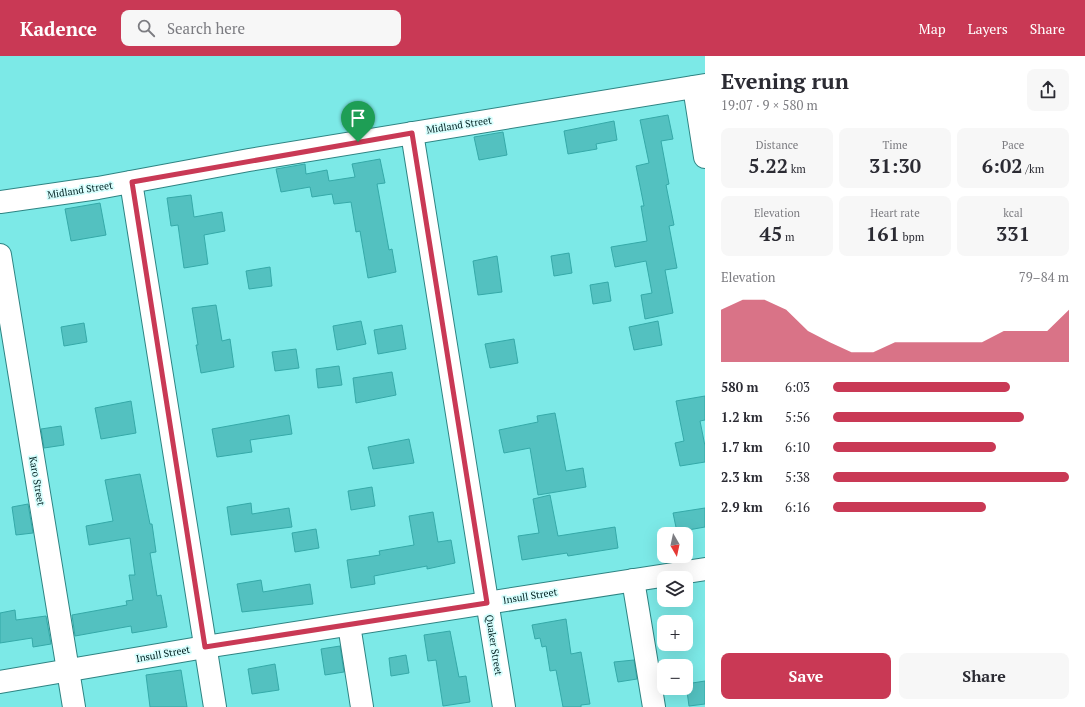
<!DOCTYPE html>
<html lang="en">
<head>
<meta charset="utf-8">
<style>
  :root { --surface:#fff; --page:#f7f7f7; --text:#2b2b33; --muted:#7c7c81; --accent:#c93955 }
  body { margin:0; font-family:"PT Serif",serif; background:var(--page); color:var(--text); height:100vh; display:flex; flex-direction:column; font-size:15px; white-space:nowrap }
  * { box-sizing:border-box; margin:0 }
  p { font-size:13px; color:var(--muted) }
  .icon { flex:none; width:22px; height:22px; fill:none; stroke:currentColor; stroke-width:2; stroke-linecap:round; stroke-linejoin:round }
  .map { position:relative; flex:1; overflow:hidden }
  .sheet { display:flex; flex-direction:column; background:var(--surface); width:380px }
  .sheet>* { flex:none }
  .needle { width:26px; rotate:171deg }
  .controls { position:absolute; left:657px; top:471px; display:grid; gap:8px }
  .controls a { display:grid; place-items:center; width:36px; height:36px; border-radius:8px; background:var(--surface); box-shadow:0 4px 16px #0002; font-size:20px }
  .pin { position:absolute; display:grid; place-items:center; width:34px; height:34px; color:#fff; margin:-41px -17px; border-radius:50% 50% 50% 0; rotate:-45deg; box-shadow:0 0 4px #0007 }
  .pin .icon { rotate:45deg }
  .round { display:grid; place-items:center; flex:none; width:42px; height:42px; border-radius:8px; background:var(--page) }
  .summary { display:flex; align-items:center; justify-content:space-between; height:68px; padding:0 16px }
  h1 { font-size:22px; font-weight:700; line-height:30px }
  .figures { display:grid; grid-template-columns:repeat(3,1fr); gap:6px; height:68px; padding:4px 16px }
  .figures div { display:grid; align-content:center; border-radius:8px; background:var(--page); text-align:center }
  .figures b { font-size:20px; font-weight:700 }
  .figures small { font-size:11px; font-weight:400 }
  .figures p { font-size:11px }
  .chart { height:112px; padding:8px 16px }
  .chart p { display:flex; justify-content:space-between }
  .chart svg { width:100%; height:72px; margin-top:4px; fill:var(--accent); opacity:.7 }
  .action { display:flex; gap:8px; margin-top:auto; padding:8px 16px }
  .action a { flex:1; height:46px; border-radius:8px; background:var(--accent); color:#fff; font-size:16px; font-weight:700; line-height:46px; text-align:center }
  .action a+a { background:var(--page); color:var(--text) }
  ul { padding:0 16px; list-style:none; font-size:13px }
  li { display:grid; grid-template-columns:64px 48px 1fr; align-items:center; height:30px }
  li i { height:10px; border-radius:5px; background:var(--accent) }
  header { display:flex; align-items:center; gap:24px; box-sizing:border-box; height:56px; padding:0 20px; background:var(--accent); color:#fff }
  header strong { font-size:19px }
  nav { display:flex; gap:22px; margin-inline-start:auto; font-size:14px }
  .search { width:280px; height:36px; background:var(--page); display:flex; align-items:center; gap:10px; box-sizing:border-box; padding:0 14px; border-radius:8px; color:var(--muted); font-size:15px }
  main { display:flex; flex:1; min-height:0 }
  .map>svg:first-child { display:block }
  .building { fill:#53c1c0; stroke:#35a9a8 }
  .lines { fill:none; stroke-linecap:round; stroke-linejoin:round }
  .minor-casing { stroke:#2e8483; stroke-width:24 }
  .minor { stroke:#fff; stroke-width:22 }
  .route-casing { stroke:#fff; stroke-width:8 }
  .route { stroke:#c93955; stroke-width:5 }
  .labels { text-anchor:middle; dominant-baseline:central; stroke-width:3.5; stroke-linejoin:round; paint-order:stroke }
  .street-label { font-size:10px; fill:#002020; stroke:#d7fefd }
</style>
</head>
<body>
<header>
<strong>Kadence</strong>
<div class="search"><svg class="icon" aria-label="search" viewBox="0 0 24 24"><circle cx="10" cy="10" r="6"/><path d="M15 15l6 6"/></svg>Search here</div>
<nav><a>Map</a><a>Layers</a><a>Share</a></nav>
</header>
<main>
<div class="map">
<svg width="705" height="651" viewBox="0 0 705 651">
  <rect width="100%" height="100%" fill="#7ce9e7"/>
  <g class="building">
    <path d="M668,59L673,83L661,85L669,128L666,129L674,169L669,170L677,212L665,214L673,257L645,263L641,239L652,237L646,205L615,211L611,191L647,185L641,150H644L636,110L649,107L640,64Z"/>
    <path d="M614,65L617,84L596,88L597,93L568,98L564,75Z"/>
    <path d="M503,76L507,99L479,104L474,81Z"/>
    <path d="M380,103L385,127L377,128L389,194L392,193L396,216L368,222L360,175L356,176L351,146L334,148L332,138L312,141L310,131L281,136L276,113L305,108L306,118L327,114L329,125L355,121L352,108Z"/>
    <path d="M191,139L194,161L222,156L225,175L204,179L208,208L184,212L178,169L171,170L167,142Z"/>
    <path d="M100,147L106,179L71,185L65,153Z"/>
    <path d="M569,197L572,217L554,220L551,200Z"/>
    <path d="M497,200L502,236L478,239L473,205Z"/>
    <path d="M270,211L272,230L249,233L246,215Z"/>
    <path d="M608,226L611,245L593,248L590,229Z"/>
    <path d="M216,249L222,285L230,283L234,311L201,317L196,289H198L192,252Z"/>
    <path d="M361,265L366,288L337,294L333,270Z"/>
    <path d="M658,265L662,289L634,294L629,271Z"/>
    <path d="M84,267L87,286L64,290L61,271Z"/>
    <path d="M402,269L406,293L378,298L374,274Z"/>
    <path d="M514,283L518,307L490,312L485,288Z"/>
    <path d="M296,293L299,312L275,315L272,296Z"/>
    <path d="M339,310L342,329L318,332L316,313Z"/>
    <path d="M392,316L396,339L356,347L353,322Z"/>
    <path d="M705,340V364L700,365L705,390V406L680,410L675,387L684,385L676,345Z"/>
    <path d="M131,345L136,377L101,383L95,352Z"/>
    <path d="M555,357L566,415L583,412L586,431L538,439L530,392L504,397L499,374L538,366L537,360Z"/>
    <path d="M289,359L292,378L250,384L252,396L217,401L212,373Z"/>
    <path d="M61,370L64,389L44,392L41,373Z"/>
    <path d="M409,383L414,407L373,413L368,391Z"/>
    <path d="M140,418L150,468H152L156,496L150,497L157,540L161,539L167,571L132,577L131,570L75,580L72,559L127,549L126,545L133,544L129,519H135L130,482L89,489L86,470L113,465L105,424Z"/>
    <path d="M372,431L375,450L351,454L348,435Z"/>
    <path d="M550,439L558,480L615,471L618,492L568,500L567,497L522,504L518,480L539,477L533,443Z"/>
    <path d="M251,447L252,458L289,452L292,471L231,479L227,451Z"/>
    <path d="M28,448L33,477L16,479L12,451Z"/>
    <path d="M705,452V471L677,476L673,457Z"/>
    <path d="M433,456L438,486L451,484L455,507L427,513V510L374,520L375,528L351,532L347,504L380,499L379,495L414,489L409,460Z"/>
    <path d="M316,473L319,492L295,496L292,477Z"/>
    <path d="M261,524L263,536L310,528L313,548L242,556L237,528Z"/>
    <path d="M15,554L16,564L46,560L51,588L33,591L32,582L0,587V557Z"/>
    <path d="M566,563L571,598L581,596L590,648L581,649V651H563L556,614L550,615L546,590L542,591L540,582L535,583L532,569Z"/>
    <path d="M450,575L459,621L466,620L470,646L443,650L436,604L428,605L424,579Z"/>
    <path d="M340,590L344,616L325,619L321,593Z"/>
    <path d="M406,599L409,617L391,620L389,602Z"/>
    <path d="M634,604L637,623L618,626L614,606Z"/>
    <path d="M275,608L279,634L252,638L248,613Z"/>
    <path d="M181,614L187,651H150L146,619Z"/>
    <path d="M705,625V648L689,650L686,628Z"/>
  </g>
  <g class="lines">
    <defs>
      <g id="minor">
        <path d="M694,31L705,101"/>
        <path d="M412,77L504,651"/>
        <path d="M131,126L215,651"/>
        <path d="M0,146L98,132L249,104L705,29"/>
        <path d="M0,199L74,651"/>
        <path d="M633,524L654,651"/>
        <path d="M349,569L362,651"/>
        <path d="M0,626L205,591L705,513"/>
      </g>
    </defs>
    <use href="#minor" class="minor-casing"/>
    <use href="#minor" class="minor"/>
  </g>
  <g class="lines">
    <defs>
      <path id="route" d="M412,77L487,547L205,591L132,126Z"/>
    </defs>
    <use href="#route" class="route-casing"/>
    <use href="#route" class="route"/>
  </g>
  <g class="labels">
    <g class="street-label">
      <text transform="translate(459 69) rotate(-9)">Midland Street</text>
      <text transform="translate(80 134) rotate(-9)">Midland Street</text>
      <text transform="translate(37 425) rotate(80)">Karo Street</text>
      <text transform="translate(530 540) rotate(-9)">Insull Street</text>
      <text transform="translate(494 589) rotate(81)">Quaker Street</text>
      <text transform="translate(163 598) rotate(-10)">Insull Street</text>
    </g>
  </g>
</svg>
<div class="controls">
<a><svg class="needle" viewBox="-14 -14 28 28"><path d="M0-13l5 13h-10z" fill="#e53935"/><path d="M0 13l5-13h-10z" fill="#7c7c81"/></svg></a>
<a><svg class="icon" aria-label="layers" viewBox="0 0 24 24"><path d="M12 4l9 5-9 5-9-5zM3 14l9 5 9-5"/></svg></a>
<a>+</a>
<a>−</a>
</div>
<div class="pin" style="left:358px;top:86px;background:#1e9e55"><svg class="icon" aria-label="arrive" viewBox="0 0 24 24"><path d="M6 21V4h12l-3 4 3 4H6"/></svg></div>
</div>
<section class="sheet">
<div class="summary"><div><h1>Evening run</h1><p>19:07 · 9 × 580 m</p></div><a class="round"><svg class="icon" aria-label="share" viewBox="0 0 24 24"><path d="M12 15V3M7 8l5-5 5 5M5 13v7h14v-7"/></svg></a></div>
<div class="figures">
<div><p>Distance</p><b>5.22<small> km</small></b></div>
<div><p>Time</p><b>31:30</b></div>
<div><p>Pace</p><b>6:02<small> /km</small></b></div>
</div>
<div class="figures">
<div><p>Elevation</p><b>45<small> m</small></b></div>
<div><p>Heart rate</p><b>161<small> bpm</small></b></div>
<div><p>kcal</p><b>331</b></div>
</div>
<div class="chart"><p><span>Elevation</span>79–84 m</p>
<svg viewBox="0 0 160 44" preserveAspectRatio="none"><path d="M0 44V12L10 6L20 6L30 12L40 25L50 32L60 38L70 38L80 32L90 32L100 32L110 32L120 32L130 25L140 25L150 25L160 12V44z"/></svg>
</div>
<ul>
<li><b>580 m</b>6:03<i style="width:75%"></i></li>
<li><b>1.2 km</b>5:56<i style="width:81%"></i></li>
<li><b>1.7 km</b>6:10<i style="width:69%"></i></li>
<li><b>2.3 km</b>5:38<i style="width:100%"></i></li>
<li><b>2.9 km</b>6:16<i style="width:65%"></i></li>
</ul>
<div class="action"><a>Save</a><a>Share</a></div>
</section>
</main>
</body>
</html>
